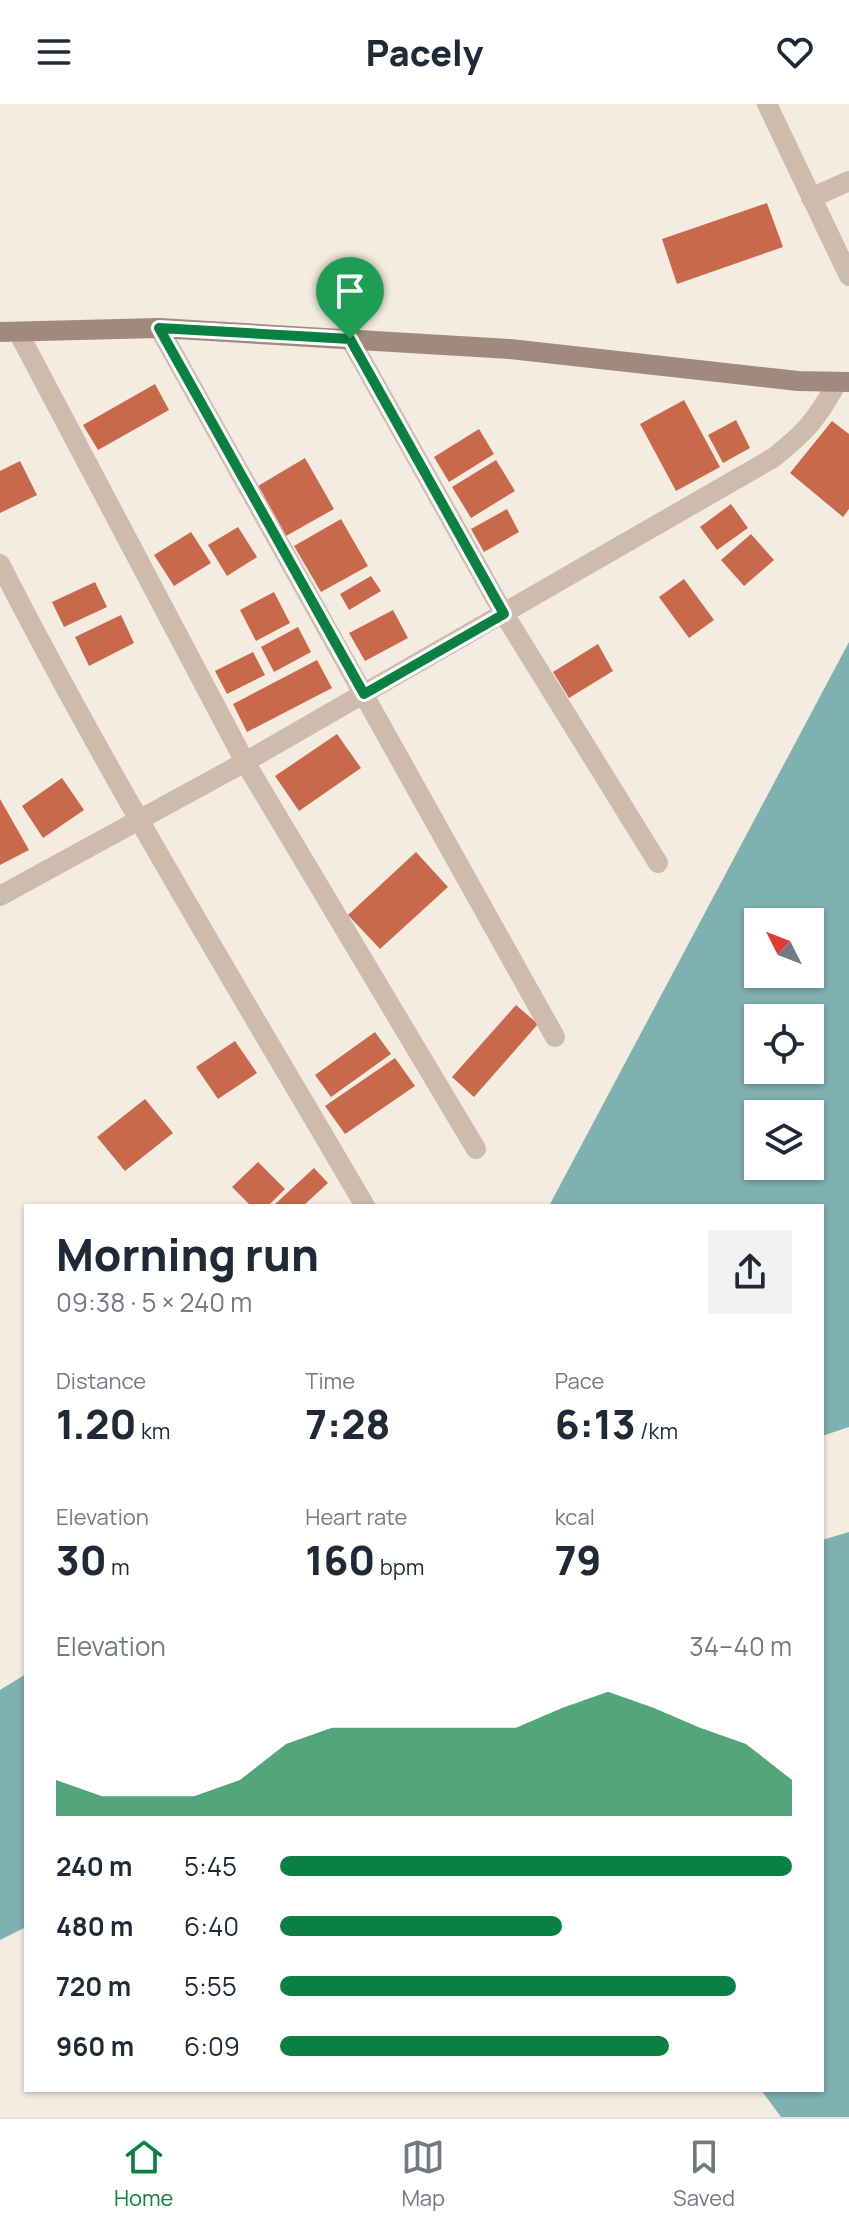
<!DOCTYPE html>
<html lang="en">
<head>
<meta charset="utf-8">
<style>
  :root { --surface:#fff; --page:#f2f2f3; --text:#1f2937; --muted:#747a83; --line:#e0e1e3; --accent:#0b8043 }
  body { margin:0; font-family:Manrope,sans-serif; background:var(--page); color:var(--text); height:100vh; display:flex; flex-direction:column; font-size:30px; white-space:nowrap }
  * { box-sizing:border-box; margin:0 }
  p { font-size:26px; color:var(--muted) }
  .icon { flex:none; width:44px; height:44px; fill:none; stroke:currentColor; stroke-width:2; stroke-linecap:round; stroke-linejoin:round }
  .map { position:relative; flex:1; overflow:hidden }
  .sheet { position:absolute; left:24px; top:1100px; width:800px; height:888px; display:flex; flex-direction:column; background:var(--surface); border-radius:0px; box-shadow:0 2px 6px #0004 }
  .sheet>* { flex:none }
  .needle { width:52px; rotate:312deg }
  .fabs { position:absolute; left:744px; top:804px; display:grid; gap:16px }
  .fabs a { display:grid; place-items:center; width:80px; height:80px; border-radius:0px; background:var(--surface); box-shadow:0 2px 6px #0004; font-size:40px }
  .pin { position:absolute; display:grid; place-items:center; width:68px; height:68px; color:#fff; margin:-82px -34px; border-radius:50% 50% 50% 0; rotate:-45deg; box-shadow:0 0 8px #0007 }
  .pin .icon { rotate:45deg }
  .round { display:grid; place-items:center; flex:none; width:84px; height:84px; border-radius:0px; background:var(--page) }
  .summary { display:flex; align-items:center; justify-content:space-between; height:136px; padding:0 32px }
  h1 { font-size:44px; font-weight:800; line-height:60px }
  .metrics { display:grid; grid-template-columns:repeat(3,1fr); gap:12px; height:136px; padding:8px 32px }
  .metrics div { display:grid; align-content:center }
  .metrics b { font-size:40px; font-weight:800 }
  .metrics small { font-size:22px; font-weight:400 }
  .metrics p { font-size:22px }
  .chart { height:224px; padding:16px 32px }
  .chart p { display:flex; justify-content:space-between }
  .chart svg { width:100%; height:144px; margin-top:8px; fill:var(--accent); opacity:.7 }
  ul { padding:0 32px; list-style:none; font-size:26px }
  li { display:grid; grid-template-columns:128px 96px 1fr; align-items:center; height:60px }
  li i { height:20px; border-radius:10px; background:var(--accent) }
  header { display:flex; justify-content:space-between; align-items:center; height:104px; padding:0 32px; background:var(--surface); font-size:36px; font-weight:800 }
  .dock { display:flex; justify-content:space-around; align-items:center; height:112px; border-top:2px solid var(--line); background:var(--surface); font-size:22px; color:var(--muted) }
  .dock a { display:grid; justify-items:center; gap:4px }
  .dock .selected { color:var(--accent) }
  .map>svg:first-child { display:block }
  .water { fill:#7fb0b2; fill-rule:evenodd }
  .building { fill:#c8694b }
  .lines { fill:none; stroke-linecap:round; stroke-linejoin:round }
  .minor { stroke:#cdbbac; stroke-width:20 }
  .secondary { stroke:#a18a7d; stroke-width:20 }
  .route-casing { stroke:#fff; stroke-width:16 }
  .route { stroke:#0b8043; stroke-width:10 }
</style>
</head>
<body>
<header><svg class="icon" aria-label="menu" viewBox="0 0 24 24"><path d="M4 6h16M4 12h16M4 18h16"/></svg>Pacely<svg class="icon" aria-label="heart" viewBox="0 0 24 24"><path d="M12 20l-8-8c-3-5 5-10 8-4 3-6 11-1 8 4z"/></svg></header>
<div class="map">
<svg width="849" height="2013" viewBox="0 0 849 2013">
  <rect width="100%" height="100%" fill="#f4ebe1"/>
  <g class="water">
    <path d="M849,538V1323L822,1332V1102H549ZM758,818H810V870H758ZM758,914H810V966H758ZM758,1010H810V1062H758Z"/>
    <path d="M849,1428V2013H781L761,1986H822V1436Z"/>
    <path d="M26,1570V1823L0,1836V1586Z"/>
  </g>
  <g class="building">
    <path d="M767,99L783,143L677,180L662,135Z"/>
    <path d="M155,280L169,306L98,346L83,321Z"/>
    <path d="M684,296L720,363L676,387L640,320Z"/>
    <path d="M736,316L750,344L723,359L708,331Z"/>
    <path d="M832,317L849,330V405L843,413L790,369Z"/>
    <path d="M479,325L494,350L449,378L434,353Z"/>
    <path d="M305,354L334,405L286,432L258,382Z"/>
    <path d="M496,356L515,387L471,414L452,383Z"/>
    <path d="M20,357L37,391L0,409V367Z"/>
    <path d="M731,400L748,424L717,446L700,423Z"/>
    <path d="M507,405L519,428L484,448L471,425Z"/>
    <path d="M341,415L368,462L321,488L294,442Z"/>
    <path d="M238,423L257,453L227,472L208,441Z"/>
    <path d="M191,428L211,459L174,482L154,451Z"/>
    <path d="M751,430L774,456L744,482L721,456Z"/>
    <path d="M371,472L381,487L349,506L340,490Z"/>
    <path d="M684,475L714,516L689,534L659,493Z"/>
    <path d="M95,478L107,503L64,523L52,498Z"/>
    <path d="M274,488L290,519L256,537L240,506Z"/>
    <path d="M393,506L408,534L365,557L349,529Z"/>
    <path d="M121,511L134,539L89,562L75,533Z"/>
    <path d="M298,523L311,548L274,568L261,543Z"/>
    <path d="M598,540L613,567L569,594L553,568Z"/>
    <path d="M253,548L265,571L227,590L215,567Z"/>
    <path d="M317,556L332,584L247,628L233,600Z"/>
    <path d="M337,630L361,664L299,707L275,672Z"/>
    <path d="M62,674L84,706L43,734L22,702Z"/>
    <path d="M0,695L29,746L0,761Z"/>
    <path d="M416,748L448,783L380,845L348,811Z"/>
    <path d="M516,901L538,920L474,993L452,973Z"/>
    <path d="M375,928L391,950L331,993L315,971Z"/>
    <path d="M235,937L257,969L218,995L196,963Z"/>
    <path d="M395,954L415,982L345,1030L325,1002Z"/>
    <path d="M145,995L173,1029L125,1067L97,1033Z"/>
    <path d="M258,1058L285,1085L268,1102H251L232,1083Z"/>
    <path d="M314,1064L328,1079L303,1102H273Z"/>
  </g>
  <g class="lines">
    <g class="minor">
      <path d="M767,0L849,172"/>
      <path d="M811,94L849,77"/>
      <path d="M159,224L555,933"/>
      <path d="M18,228L245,658L476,1045"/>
      <path d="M350,235L504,510L658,759"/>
      <path d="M0,460C112,679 241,890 365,1102"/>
      <path d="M0,792L245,658L773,354C806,328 816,316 837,279"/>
    </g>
    <path class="secondary" d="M0,228L159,224L510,245L798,277L849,278"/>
  </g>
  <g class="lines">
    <defs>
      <path id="route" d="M159,224L350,235L504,510L364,590Z"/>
    </defs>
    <use href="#route" class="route-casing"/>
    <use href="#route" class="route"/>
  </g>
</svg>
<div class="fabs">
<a><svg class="needle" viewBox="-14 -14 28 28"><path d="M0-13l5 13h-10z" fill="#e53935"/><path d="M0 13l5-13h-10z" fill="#747a83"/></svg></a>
<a><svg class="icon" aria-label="locate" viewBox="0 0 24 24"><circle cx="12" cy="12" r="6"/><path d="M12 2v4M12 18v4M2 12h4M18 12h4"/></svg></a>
<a><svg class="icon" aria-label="layers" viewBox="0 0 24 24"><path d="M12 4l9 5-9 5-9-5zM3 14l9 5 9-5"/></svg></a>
</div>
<div class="pin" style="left:350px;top:235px;background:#1e9e55"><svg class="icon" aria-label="arrive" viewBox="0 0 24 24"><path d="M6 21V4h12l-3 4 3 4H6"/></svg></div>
<section class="sheet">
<div class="summary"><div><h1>Morning run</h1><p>09:38 · 5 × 240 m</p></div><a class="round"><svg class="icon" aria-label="share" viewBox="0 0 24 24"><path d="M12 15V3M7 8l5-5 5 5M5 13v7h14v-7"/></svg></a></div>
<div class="metrics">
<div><p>Distance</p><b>1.20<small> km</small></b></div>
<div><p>Time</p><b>7:28</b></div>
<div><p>Pace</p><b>6:13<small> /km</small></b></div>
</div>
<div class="metrics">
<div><p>Elevation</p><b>30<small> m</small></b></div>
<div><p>Heart rate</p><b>160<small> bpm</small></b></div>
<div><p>kcal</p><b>79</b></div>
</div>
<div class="chart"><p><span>Elevation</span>34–40 m</p>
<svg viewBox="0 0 160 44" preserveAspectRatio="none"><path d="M0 44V33L10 38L20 38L30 38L40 33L50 22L60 17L70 17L80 17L90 17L100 17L110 11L120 6L130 11L140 17L150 22L160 33V44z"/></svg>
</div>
<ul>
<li><b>240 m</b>5:45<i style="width:100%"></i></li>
<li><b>480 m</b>6:40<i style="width:55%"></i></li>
<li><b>720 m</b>5:55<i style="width:89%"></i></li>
<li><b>960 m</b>6:09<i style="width:76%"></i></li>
</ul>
</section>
</div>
<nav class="dock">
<a class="selected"><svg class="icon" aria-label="home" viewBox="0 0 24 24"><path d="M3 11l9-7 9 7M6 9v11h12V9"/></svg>Home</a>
<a><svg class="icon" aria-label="map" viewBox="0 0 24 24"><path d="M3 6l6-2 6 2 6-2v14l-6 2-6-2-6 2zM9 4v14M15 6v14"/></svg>Map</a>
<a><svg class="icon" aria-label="saved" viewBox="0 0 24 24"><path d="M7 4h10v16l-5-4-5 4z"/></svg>Saved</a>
</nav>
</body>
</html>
